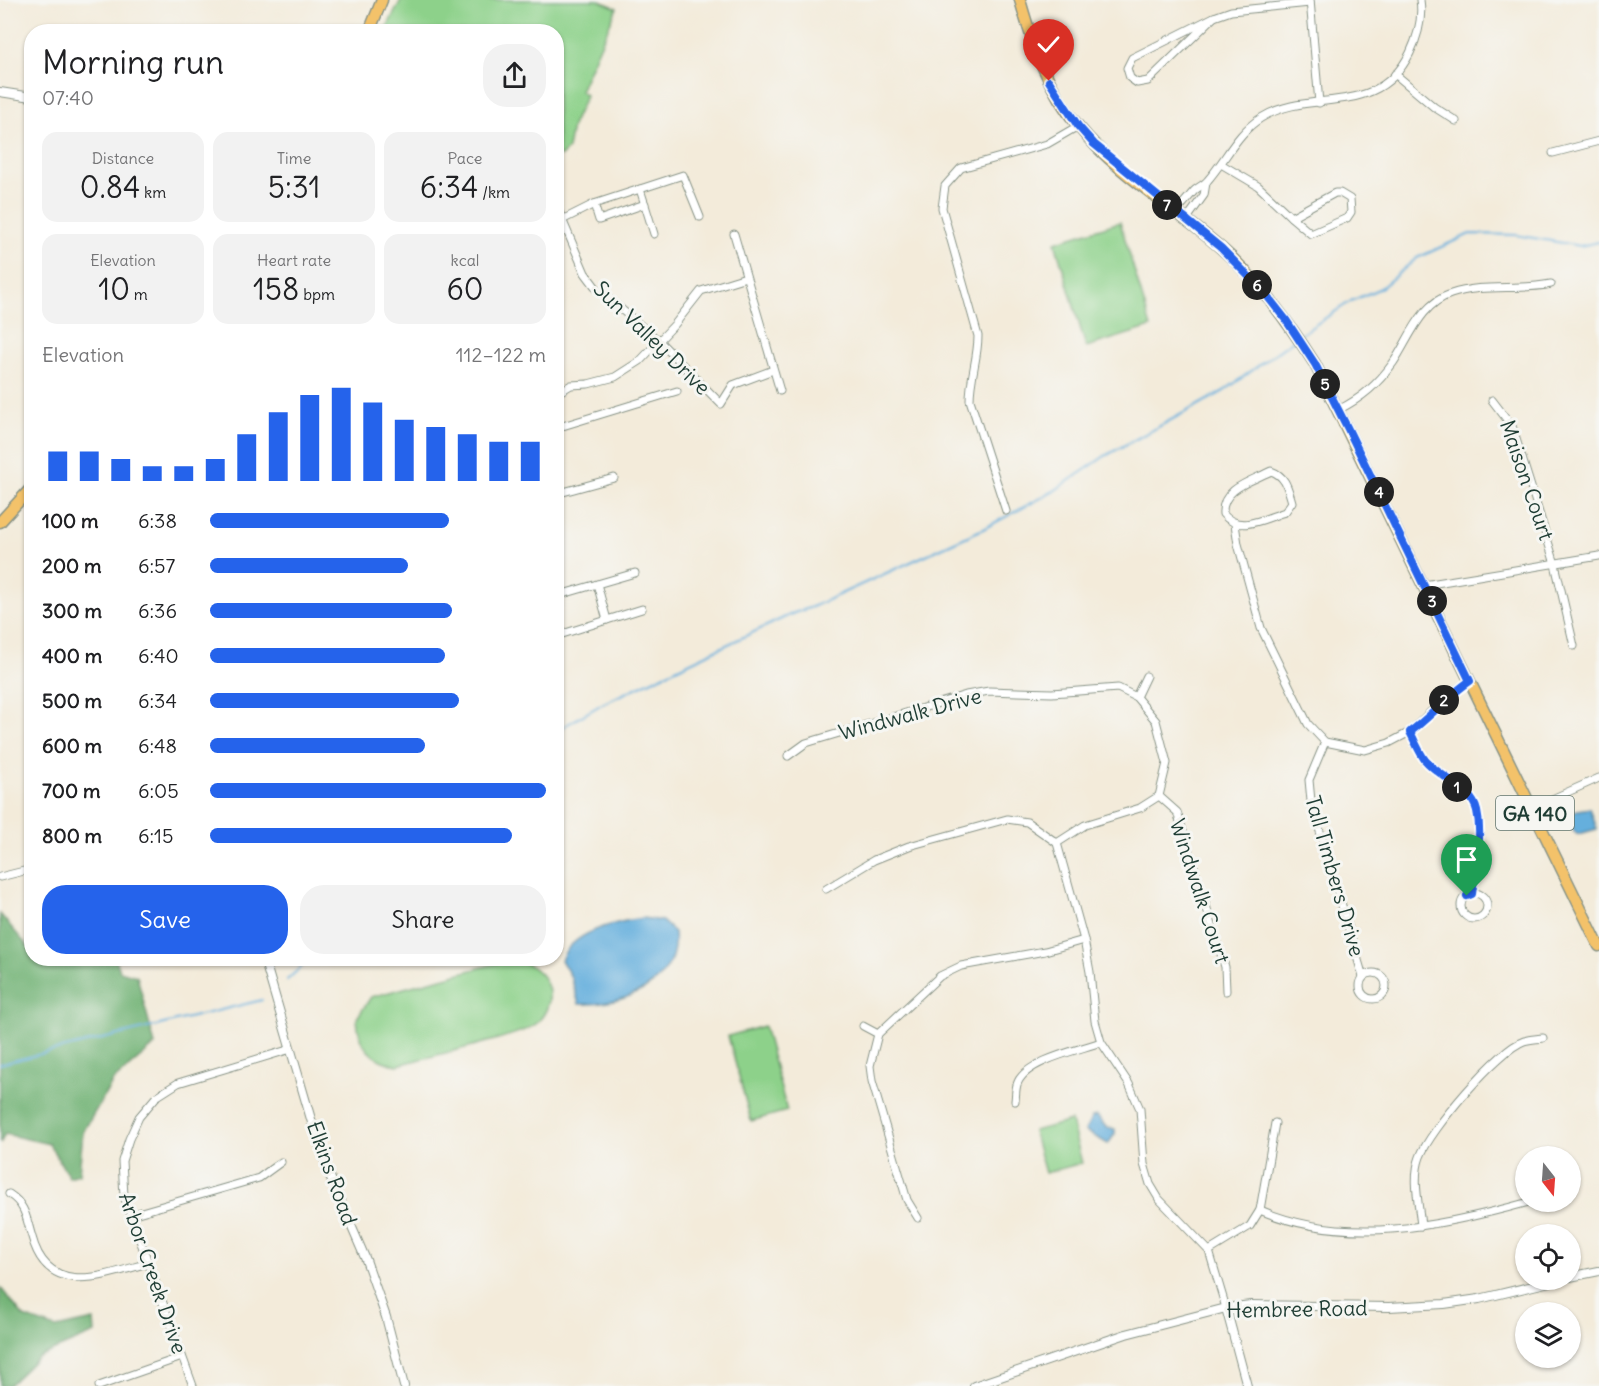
<!DOCTYPE html>
<html lang="en">
<head>
<meta charset="utf-8">
<style>
  :root { --surface:#fff; --page:#f2f2f2; --text:#202124; --muted:#757577; --accent:#2563eb }
  body { margin:0; font-family:Delius,sans-serif; background:var(--page); color:var(--text); height:100vh; display:flex; flex-direction:column; font-size:22px; white-space:nowrap }
  * { box-sizing:border-box; margin:0 }
  p { font-size:20px; color:var(--muted) }
  .icon { flex:none; width:33px; height:33px; fill:none; stroke:currentColor; stroke-width:2; stroke-linecap:round; stroke-linejoin:round }
  .map { position:relative; flex:1; overflow:hidden }
  .details { position:absolute; left:24px; top:24px; width:540px; height:942px; display:flex; flex-direction:column; background:var(--surface); border-radius:24px; box-shadow:0 2px 4px #0004 }
  .details>* { flex:none }
  .needle { width:39px; rotate:163deg }
  .tools { position:absolute; left:1515px; top:1146px; display:grid; gap:12px }
  .tools a { display:grid; place-items:center; width:66px; height:66px; border-radius:50%; background:var(--surface); box-shadow:0 2px 4px #0004; font-size:30px }
  .pin { position:absolute; display:grid; place-items:center; width:51px; height:51px; color:#fff; margin:-62px -26px; border-radius:50% 50% 50% 0; rotate:-45deg; box-shadow:0 0 6px #0007 }
  .pin .icon { rotate:45deg }
  .km { position:absolute; width:30px; height:30px; margin:-15px; border-radius:50%; background:#222; color:#fff; font-size:16px; line-height:30px; text-align:center }
  .round { display:grid; place-items:center; flex:none; width:63px; height:63px; border-radius:24px; background:var(--page) }
  .overview { display:flex; align-items:center; justify-content:space-between; height:102px; padding:0 18px }
  h1 { font-size:33px; font-weight:600; line-height:45px }
  .metrics { display:grid; grid-template-columns:repeat(3,1fr); gap:9px; height:102px; padding:6px 18px }
  .metrics div { display:grid; align-content:center; border-radius:15px; background:var(--page); text-align:center }
  .metrics b { font-size:30px; font-weight:600 }
  .metrics small { font-size:16px; font-weight:400 }
  .metrics p { font-size:16px }
  .chart { height:168px; padding:12px 18px }
  .chart p { display:flex; justify-content:space-between }
  .chart svg { width:100%; height:108px; margin-top:6px; stroke:var(--accent); stroke-width:6 }
  .action { display:flex; gap:12px; margin-top:auto; padding:12px 18px }
  .action a { flex:1; height:69px; border-radius:24px; background:var(--accent); color:#fff; font-size:24px; font-weight:600; line-height:69px; text-align:center }
  .action a+a { background:var(--page); color:var(--text) }
  ul { padding:0 18px; list-style:none; font-size:20px }
  li { display:grid; grid-template-columns:96px 72px 1fr; align-items:center; height:45px }
  li i { height:15px; border-radius:8px; background:var(--accent) }
  .map>svg:first-child { display:block }
  .green { fill:#8dd18a; stroke:#56875f; stroke-width:1.5 }
  .forest { fill:#72b376; stroke:#487855; stroke-width:1.5 }
  .water { fill:#65afdd; stroke:#427688; stroke-width:1.5 }
  .lines { fill:none; stroke-linecap:round; stroke-linejoin:round }
  .stream { stroke:#65afdd; stroke-width:2 }
  .minor-casing { stroke:#899487; stroke-width:9 }
  .tertiary-casing { stroke:#899487; stroke-width:10 }
  .primary-casing { stroke:#899487; stroke-width:13 }
  .trunk-casing { stroke:#899487; stroke-width:13 }
  .minor { stroke:#fff; stroke-width:7 }
  .tertiary { stroke:#fff; stroke-width:8 }
  .primary { stroke:#f3c26a; stroke-width:10 }
  .trunk { stroke:#f3c26a; stroke-width:10 }
  .route-casing { stroke:#fff; stroke-width:12 }
  .route { stroke:#2563eb; stroke-width:8 }
  .labels { text-anchor:middle; dominant-baseline:central; stroke-width:6; stroke-linejoin:round; paint-order:stroke }
  .shield { fill:#f6f6f2; stroke:#60746d; stroke-width:1.5 }
  .shield-label { font-size:20px; font-weight:bold; fill:#1f3d34 }
  .street-label { font-size:21px; fill:#1f3d34; stroke:#f6f6f2 }
</style>
</head>
<body>
<div class="map">
<svg width="1599" height="1386" viewBox="0 0 1599 1386">
  <rect width="100%" height="100%" fill="#f6f6f2"/>
  <filter id="ink" filterUnits="userSpaceOnUse"><feTurbulence type="fractalNoise" baseFrequency=".0167" numOctaves="2"/><feDisplacementMap in="SourceGraphic" scale="12" xChannelSelector="R" yChannelSelector="G"/><feConvolveMatrix kernelMatrix="1 2 1 2 8 2 1 2 1" color-interpolation-filters="sRGB"/></filter>
  <filter id="wash" filterUnits="userSpaceOnUse"><feTurbulence type="fractalNoise" baseFrequency=".008" numOctaves="4" result="noise"/><feDisplacementMap in="SourceGraphic" scale="24" xChannelSelector="R" yChannelSelector="G"/><feGaussianBlur stdDeviation="1.35" result="paint"/><feColorMatrix in="noise" values="0 0 0 0 0 0 0 0 0 0 0 0 0 0 0 0 0 1.4 0 .05"/><feComposite in="paint" operator="in"/></filter>
  <g filter="url(#wash)">
    <rect width="100%" height="100%" fill="#f3ebda"/>
    <g class="green">
      <path d="M401,0H598L617,8L580,91L586,95L572,126L568,149L561,156H557L556,32L385,31Z"/>
      <path d="M1120,222L1151,327L1086,347L1055,242Z"/>
      <path d="M509,960C544,961 564,997 536,1024C523,1036 423,1058 398,1065C371,1061 358,1046 357,1018L371,997Z"/>
      <path d="M764,1026L787,1111L751,1121L728,1036Z"/>
      <path d="M1071,1121L1082,1163L1045,1173L1033,1131Z"/>
    </g>
    <g class="forest">
      <path d="M0,914L31,950L32,958L116,959L120,971L137,976L155,1045L113,1081L83,1132L79,1174L69,1177L49,1144L5,1134L0,1144Z"/>
      <path d="M0,1287L24,1317L56,1328L94,1320L95,1333L38,1357L8,1386H0Z"/>
    </g>
    <g class="water">
      <path d="M1590,808L1597,829L1579,834L1574,832L1569,816L1577,810Z"/>
      <path d="M643,918L662,921L674,932C680,984 624,1006 579,1004L571,977L561,960C572,932 615,922 643,918Z"/>
      <path d="M1097,1116L1106,1127L1115,1129V1134L1108,1144L1085,1131L1092,1117Z"/>
    </g>
    <g class="lines">
      <g class="stream">
        <path d="M1300,335L1351,301L1381,288L1417,258L1470,234L1516,235L1580,246L1599,242"/>
        <path d="M556,731L602,704L794,613L812,607L983,529L1054,491L1105,456L1224,391L1295,339"/>
        <path d="M287,980L311,958"/>
        <path d="M0,1064L262,1000"/>
      </g>
    </g>
  </g>
  <g filter="url(#ink)">
    <g class="lines">
      <defs>
        <g id="minor">
          <path d="M1310,0L1319,103"/>
          <path d="M1214,17L1148,81L1137,83L1130,78L1127,68L1132,58Z"/>
          <path d="M1214,17L1231,11L1310,3"/>
          <path d="M1395,74L1434,107L1456,121"/>
          <path d="M1553,153L1599,141"/>
          <path d="M1221,164L1258,186L1291,217"/>
          <path d="M640,189L654,234"/>
          <path d="M1335,193H1340L1350,199L1351,212L1347,218L1311,234L1291,217Z"/>
          <path d="M594,204L599,220L645,204"/>
          <path d="M556,205L585,273L597,289L659,341L721,404L733,385L773,370"/>
          <path d="M1176,212C1182,205 1188,198 1194,191C1198,187 1204,185 1208,180C1226,159 1238,132 1261,118C1311,87 1377,120 1410,53C1418,36 1423,19 1420,0"/>
          <path d="M562,220L594,204L683,175L700,217"/>
          <path d="M1186,220L1204,195L1206,183"/>
          <path d="M734,234L780,391"/>
          <path d="M556,394L571,385L588,384L615,377L640,361L675,324L701,291L746,277"/>
          <path d="M1492,400L1512,426L1555,564L1574,646"/>
          <path d="M1338,410C1362,398 1378,384 1393,363C1410,338 1420,304 1451,294C1483,283 1518,291 1551,284"/>
          <path d="M556,428L677,391"/>
          <path d="M1271,471C1286,476 1288,489 1292,502L1285,512C1265,518 1239,534 1223,514C1221,488 1252,481 1271,471Z"/>
          <path d="M556,494L614,478"/>
          <path d="M1006,511L970,400C970,378 978,358 978,336L942,208L945,186L961,168L1047,144L1078,126"/>
          <path d="M1235,524L1238,544L1261,628L1308,724L1325,742L1365,750L1389,743L1410,732L1447,696L1470,681"/>
          <path d="M597,584L607,620"/>
          <path d="M1424,585L1599,556"/>
          <path d="M556,596L635,573"/>
          <path d="M556,636L642,609"/>
          <path d="M1136,697L1146,676"/>
          <path d="M1410,732C1415,741 1419,752 1425,760C1440,778 1472,787 1477,811C1483,837 1475,868 1472,894"/>
          <path d="M1325,742L1309,780L1311,801L1363,977"/>
          <path d="M788,756L806,743L966,695L989,691L1052,693L1118,688L1136,697L1156,721L1167,763L1159,796L1140,808L1085,825L1057,843"/>
          <path d="M1159,796L1177,812L1225,967L1226,991"/>
          <path d="M1532,808L1599,778"/>
          <path d="M0,877L32,869"/>
          <path d="M826,889L874,860L909,846L1007,819L1027,822L1057,843L1084,940L1090,972L1095,1021L1101,1042L1129,1084L1140,1109L1144,1164L1150,1184L1159,1199L1209,1251L1226,1308"/>
          <circle cx="1474" cy="906" r="13"/>
          <circle cx="1373" cy="986" r="13"/>
          <path d="M863,1026L878,1034"/>
          <path d="M1015,1101C1016,1095 1015,1088 1018,1082C1028,1060 1079,1050 1101,1042"/>
          <path d="M9,1194C26,1205 26,1218 32,1237C48,1299 105,1275 148,1263"/>
          <path d="M1260,1210C1346,1247 1443,1226 1529,1202"/>
          <path d="M131,1215L259,1178L281,1162"/>
          <path d="M918,1218L907,1200L872,1081L870,1066L878,1034L940,976L961,966L1045,951L1084,940"/>
          <path d="M1421,1226C1419,1204 1412,1178 1420,1157C1430,1130 1498,1050 1524,1041C1530,1039 1537,1039 1543,1038"/>
          <path d="M1209,1251L1250,1226L1260,1210L1275,1123"/>
          <path d="M99,1386L182,1357"/>
          <path d="M193,1386L124,1196L122,1161L129,1139L139,1117L156,1097L178,1083L291,1049"/>
        </g>
        <g id="tertiary">
          <path d="M0,92L32,97"/>
          <path d="M264,958L313,1126L331,1179L366,1260L386,1317L404,1386"/>
          <path d="M1570,1277L1599,1271"/>
          <path d="M1226,1308L1247,1386"/>
          <path d="M974,1386L1126,1334L1226,1308L1251,1305L1389,1307L1444,1304L1479,1299L1558,1280"/>
        </g>
        <path id="primary" d="M1020,0C1033,46 1048,90 1079,127C1118,175 1174,207 1221,248C1259,281 1288,322 1315,364L1599,946"/>
        <g id="trunk">
          <path d="M369,32L382,0"/>
          <path d="M0,522L32,487"/>
        </g>
      </defs>
      <use href="#minor" class="minor-casing"/>
      <use href="#tertiary" class="tertiary-casing"/>
      <use href="#primary" class="primary-casing"/>
      <use href="#trunk" class="trunk-casing"/>
      <use href="#minor" class="minor"/>
      <use href="#tertiary" class="tertiary"/>
      <use href="#primary" class="primary"/>
      <use href="#trunk" class="trunk"/>
    </g>
  </g>
  <g class="lines" filter="url(#ink)">
    <defs>
      <path id="route" d="M1049,81L1078,126L1094,144L1221,248L1264,292L1286,320L1315,364L1348,429L1470,681C1448,696 1431,716 1410,732C1415,741 1419,752 1425,760C1440,778 1472,788 1477,811C1483,837 1475,868 1472,894L1467,896"/>
    </defs>
    <use href="#route" class="route-casing"/>
    <use href="#route" class="route"/>
  </g>
  <g class="labels">
    <rect class="shield" x="1496" y="796" width="78" height="34" rx="4.5"/>
    <g class="shield-label">
      <text x="1535" y="813">GA 140</text>
    </g>
    <g class="street-label">
      <text transform="translate(652 338) rotate(44)">Sun Valley Drive</text>
      <text transform="translate(1527 480) rotate(71)">Maison Court</text>
      <text transform="translate(910 714) rotate(-15)">Windwalk Drive</text>
      <text transform="translate(1335 876) rotate(74)">Tall Timbers Drive</text>
      <text transform="translate(1200 891) rotate(72)">Windwalk Court</text>
      <text transform="translate(332 1173) rotate(70)">Elkins Road</text>
      <text transform="translate(153 1273) rotate(71)">Arbor Creek Drive</text>
      <text transform="translate(1297 1309) rotate(-1)">Hembree Road</text>
    </g>
  </g>
</svg>
<div class="tools">
<a><svg class="needle" viewBox="-14 -14 28 28"><path d="M0-13l5 13h-10z" fill="#e53935"/><path d="M0 13l5-13h-10z" fill="#757577"/></svg></a>
<a><svg class="icon" aria-label="locate" viewBox="0 0 24 24"><circle cx="12" cy="12" r="6"/><path d="M12 2v4M12 18v4M2 12h4M18 12h4"/></svg></a>
<a><svg class="icon" aria-label="layers" viewBox="0 0 24 24"><path d="M12 4l9 5-9 5-9-5zM3 14l9 5 9-5"/></svg></a>
</div>
<div class="pin" style="left:1467px;top:896px;background:#1e9e55"><svg class="icon" aria-label="arrive" viewBox="0 0 24 24"><path d="M6 21V4h12l-3 4 3 4H6"/></svg></div>
<div class="pin" style="left:1049px;top:81px;background:#d93025"><svg class="icon" aria-label="check" viewBox="0 0 24 24"><path d="M5 12l5 5 9-10"/></svg></div>
<b class="km" style="left:1457px;top:787px">1</b>
<b class="km" style="left:1444px;top:700px">2</b>
<b class="km" style="left:1432px;top:601px">3</b>
<b class="km" style="left:1379px;top:492px">4</b>
<b class="km" style="left:1325px;top:384px">5</b>
<b class="km" style="left:1257px;top:285px">6</b>
<b class="km" style="left:1167px;top:205px">7</b>
<section class="details">
<div class="overview"><div><h1>Morning run</h1><p>07:40</p></div><a class="round"><svg class="icon" aria-label="share" viewBox="0 0 24 24"><path d="M12 15V3M7 8l5-5 5 5M5 13v7h14v-7"/></svg></a></div>
<div class="metrics">
<div><p>Distance</p><b>0.84<small> km</small></b></div>
<div><p>Time</p><b>5:31</b></div>
<div><p>Pace</p><b>6:34<small> /km</small></b></div>
</div>
<div class="metrics">
<div><p>Elevation</p><b>10<small> m</small></b></div>
<div><p>Heart rate</p><b>158<small> bpm</small></b></div>
<div><p>kcal</p><b>60</b></div>
</div>
<div class="chart"><p><span>Elevation</span>112–122 m</p>
<svg viewBox="0 0 160 44" preserveAspectRatio="none"><path d="M5 44V32M15 44V32M25 44V35M35 44V38M45 44V38M55 44V35M65 44V25M75 44V16M85 44V9M95 44V6M105 44V12M115 44V19M125 44V22M135 44V25M145 44V28M155 44V28"/></svg>
</div>
<ul>
<li><b>100 m</b>6:38<i style="width:71%"></i></li>
<li><b>200 m</b>6:57<i style="width:59%"></i></li>
<li><b>300 m</b>6:36<i style="width:72%"></i></li>
<li><b>400 m</b>6:40<i style="width:70%"></i></li>
<li><b>500 m</b>6:34<i style="width:74%"></i></li>
<li><b>600 m</b>6:48<i style="width:64%"></i></li>
<li><b>700 m</b>6:05<i style="width:100%"></i></li>
<li><b>800 m</b>6:15<i style="width:90%"></i></li>
</ul>
<div class="action"><a>Save</a><a>Share</a></div>
</section>
</div>
</body>
</html>
